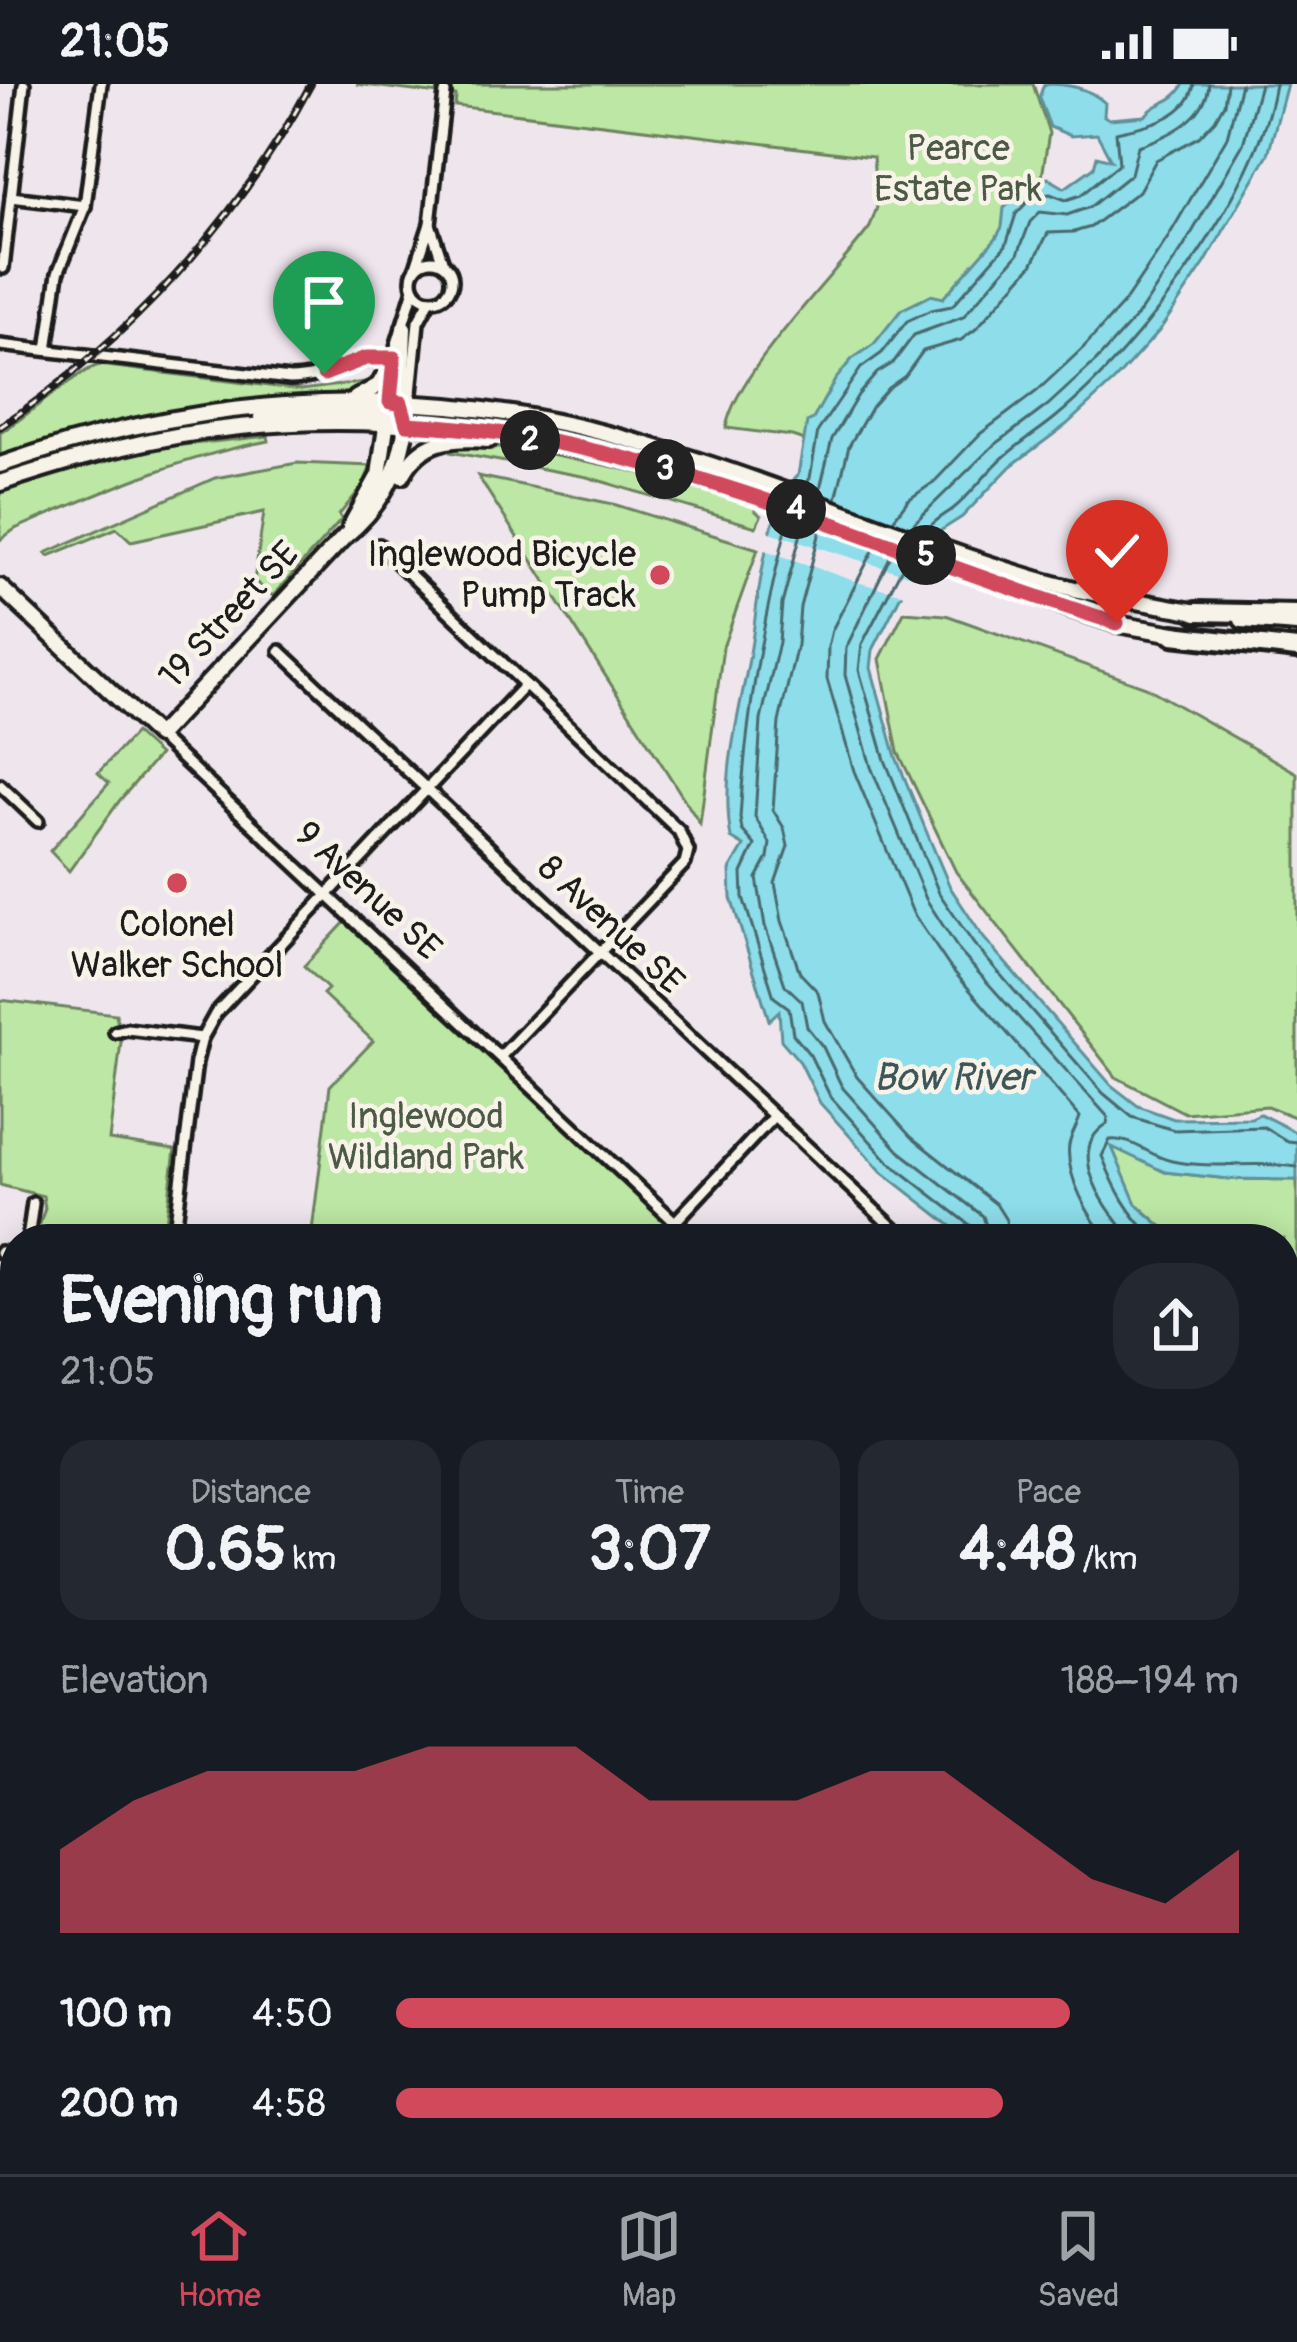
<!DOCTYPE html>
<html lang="en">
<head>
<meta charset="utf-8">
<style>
  :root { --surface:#171b24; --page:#242831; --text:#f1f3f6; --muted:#9ea1a6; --line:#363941; --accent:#d1495b }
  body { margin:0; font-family:Pangolin,sans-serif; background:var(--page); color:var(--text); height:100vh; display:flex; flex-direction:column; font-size:45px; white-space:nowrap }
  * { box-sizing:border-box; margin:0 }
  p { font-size:39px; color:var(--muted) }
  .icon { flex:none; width:66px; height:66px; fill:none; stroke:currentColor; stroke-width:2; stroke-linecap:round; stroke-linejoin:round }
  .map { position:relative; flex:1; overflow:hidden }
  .sheet { position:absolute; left:0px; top:1140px; width:1299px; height:951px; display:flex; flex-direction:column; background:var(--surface); border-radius:48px 48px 0 0; box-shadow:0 6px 30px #0003 }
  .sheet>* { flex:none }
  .pin { position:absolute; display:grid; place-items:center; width:102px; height:102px; color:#fff; margin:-123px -51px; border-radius:50% 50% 50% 0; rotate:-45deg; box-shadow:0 0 12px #0007 }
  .pin .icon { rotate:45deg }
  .km { position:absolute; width:60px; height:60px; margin:-30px; border-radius:50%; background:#222; color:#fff; font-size:33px; line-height:60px; text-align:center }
  .round { display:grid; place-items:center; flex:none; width:126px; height:126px; border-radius:48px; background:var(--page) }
  .headline { display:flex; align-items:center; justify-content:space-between; height:204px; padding:0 60px }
  h1 { font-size:66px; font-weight:700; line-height:90px }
  .stats { display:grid; grid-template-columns:repeat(3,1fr); gap:18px; height:204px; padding:12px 60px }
  .stats div { display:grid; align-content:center; border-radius:30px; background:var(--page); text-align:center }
  .stats b { font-size:60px; font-weight:700 }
  .stats small { font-size:33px; font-weight:400 }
  .stats p { font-size:33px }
  .chart { height:336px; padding:24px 60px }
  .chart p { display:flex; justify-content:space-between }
  .chart svg { width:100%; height:216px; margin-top:12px; fill:var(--accent); opacity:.7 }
  ul { padding:0 60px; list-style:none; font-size:39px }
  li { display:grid; grid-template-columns:192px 144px 1fr; align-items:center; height:90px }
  li i { height:30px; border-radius:15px; background:var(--accent) }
  .status { display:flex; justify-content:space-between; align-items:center; height:84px; padding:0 60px; background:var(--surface); direction:ltr }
  .status svg { height:33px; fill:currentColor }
  .dock { display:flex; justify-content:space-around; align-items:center; height:168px; border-top:3px solid var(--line); background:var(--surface); font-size:33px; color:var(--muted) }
  .dock a { display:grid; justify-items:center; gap:6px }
  .dock .selected { color:var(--accent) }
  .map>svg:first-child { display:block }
  .green { fill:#bce7a4; stroke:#6c8260; stroke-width:3 }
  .water { fill:#8dddea; stroke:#609098; stroke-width:3 }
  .pier { fill:#efe6ed }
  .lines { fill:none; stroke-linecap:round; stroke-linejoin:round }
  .shore { stroke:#49696e; stroke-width:3 }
  .street-casing { stroke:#1c1c1c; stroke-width:18 }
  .secondary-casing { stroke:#1c1c1c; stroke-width:22 }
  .highway-casing { stroke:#1c1c1c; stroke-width:26 }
  .street { stroke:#f7f3e8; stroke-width:9 }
  .secondary { stroke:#f7f3e8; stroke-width:14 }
  .highway { stroke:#f7f3e8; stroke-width:16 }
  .rail-casing { stroke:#1c1c1c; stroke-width:8 }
  .rail { stroke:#f7f3e8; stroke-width:3; stroke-dasharray:9; stroke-linecap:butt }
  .route-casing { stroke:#fff; stroke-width:24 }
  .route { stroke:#d1495b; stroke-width:15 }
  .poi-dot { fill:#d1495b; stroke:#f7f3e8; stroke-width:4.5 }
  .labels { text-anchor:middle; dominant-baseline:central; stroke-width:9; stroke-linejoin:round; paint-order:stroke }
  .park-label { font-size:36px; fill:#4c5945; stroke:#f7f3e8 }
  .poi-label { font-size:36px; fill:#1c1c1c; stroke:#f7f3e8; text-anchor:end }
  .street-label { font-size:36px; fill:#1c1c1c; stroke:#f7f3e8 }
  .water-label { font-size:39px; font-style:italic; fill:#3e565a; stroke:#f7f3e8 }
</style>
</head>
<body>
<div class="status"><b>21:05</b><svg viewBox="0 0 49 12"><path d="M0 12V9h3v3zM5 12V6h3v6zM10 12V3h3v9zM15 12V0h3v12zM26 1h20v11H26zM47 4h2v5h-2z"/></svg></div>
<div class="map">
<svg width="1297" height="2090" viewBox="0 0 1297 2090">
  <rect width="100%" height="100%" fill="#efe6ed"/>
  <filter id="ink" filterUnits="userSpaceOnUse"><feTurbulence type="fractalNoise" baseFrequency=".00833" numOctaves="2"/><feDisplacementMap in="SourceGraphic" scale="24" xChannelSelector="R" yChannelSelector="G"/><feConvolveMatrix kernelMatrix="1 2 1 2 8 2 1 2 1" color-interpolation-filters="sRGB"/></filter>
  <g filter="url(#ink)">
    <g class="green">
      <path d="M356,0H1033L1049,49L1034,143L822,362L792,352L726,344C735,289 834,192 870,143L877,123L873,73L455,22L456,12Z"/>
      <path d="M99,281L301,306L372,297L361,307L350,310C229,315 115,336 0,373V349C28,332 74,289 99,281Z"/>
      <path d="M268,352L269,357C178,373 100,409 15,445L0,456V407L145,365Z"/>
      <path d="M451,361L522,364L683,397L757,419L755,426L761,432L756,443L587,393L450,368Z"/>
      <path d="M297,379L371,382L362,403L339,431L342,435L273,512L254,497L264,428L131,457L117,444L49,472L46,469L215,394Z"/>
      <path d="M478,392L613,420L758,465L723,563L700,740Z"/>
      <path d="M904,528L946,531L1146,603L1297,689V1034L1267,1022L1185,1029L1116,993L956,788L898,668L880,575Z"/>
      <path d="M135,649L159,671L120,716L69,787L50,767L109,699L98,689Z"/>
      <path d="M347,836L684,1155H311L330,1002L373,957L323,910L328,905L304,882Z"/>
      <path d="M0,916L116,930L121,958L109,1056L175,1066L164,1155H35L45,1124L43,1112L0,1101Z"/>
      <path d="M1110,1061L1165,1088L1229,1095L1297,1096V1189L1284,1192V1155H1176L1136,1120Z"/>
      <path d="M1284,1336L1297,1343V2090H820L821,2076H1284Z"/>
      <path d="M399,2076H752L737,2090H509Z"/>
    </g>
    <g class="water">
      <path d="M1044,0C1067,0 1088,3 1105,19L1104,32L1109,35L1145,32C1157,16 1173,21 1184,0H1287L1268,70L1205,179L1159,247L1115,296L1066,341L1011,382L962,433L940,447L917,479L873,566L871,584L896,673L927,749L950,803L983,853L1111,1001L1138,1022L1174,1035L1251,1034L1260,1030L1297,1049V1096L1229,1095L1165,1088L1112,1063L1136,1120L1176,1155H968L882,1088L820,1019L800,978L781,956L779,927L769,936L731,814L730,786L744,762L731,754C719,684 744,618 753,550C758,511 768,417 798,391L807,338L813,335L835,296L852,275L874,260L901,226L931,211L943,214L996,154L1002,143L1004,124L1020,110L1025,100H1039L1048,94L1065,104L1094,83L1097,72L1111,76L1097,50L1071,52L1050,43L1039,14Z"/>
      <path d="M1297,1189V1347L1284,1340V1192Z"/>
    </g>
    <path class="pier" d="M767,447L917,494L908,511L860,499L762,465Z"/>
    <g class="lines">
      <g class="shore">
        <path d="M804,403L810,394L818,347L861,284L882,269L907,237L931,226L952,222L1006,161L1016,130L1032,113L1050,110L1066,116L1081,111L1119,80L1116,48C1144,42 1189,35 1194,0"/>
        <path d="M819,409L832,355L858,311L877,289L893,279L914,251L963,233L1018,170L1030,138L1040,128L1067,131L1090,123L1131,90L1138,62C1167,53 1206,36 1209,0"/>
        <path d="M836,415L849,362L872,322L888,304L905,292L923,267L961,256L976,245L1032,181L1048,149L1074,148L1091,143L1139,107L1156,76L1199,53L1215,36L1224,20L1227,0"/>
        <path d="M789,433C763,533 746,630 740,734L742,746L755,761L742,789L743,813L774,913L789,924L793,950L810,971L830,1012L889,1078L970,1141L975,1155"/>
        <path d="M893,436L908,416L934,398L980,350L1037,307L1083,264L1123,220L1167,155L1227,53L1241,0"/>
        <path d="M804,438L782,520L779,558L761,636L755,733L770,759L768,774L757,794L765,842L785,901L802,917L807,943L823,963L842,1003L899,1067L983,1132L990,1155"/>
        <path d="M910,443L992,363L1048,321L1096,277L1138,231L1183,164L1243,60L1260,0"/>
        <path d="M821,444L800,523L797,561L779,638L773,726L784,744L788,762L775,799L782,837L800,889L818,908L825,937L857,993L911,1053L996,1120L1006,1136L1008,1155"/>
        <path d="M925,448C933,437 942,433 953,425C972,410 986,388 1005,372C1021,358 1039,347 1056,333C1139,266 1259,106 1275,0"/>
        <path d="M875,463L832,546L828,563L827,595L854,687L913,829L949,882L1080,1033C1077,1042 1071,1051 1069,1061C1065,1090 1089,1135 1108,1155"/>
        <path d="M892,469L846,564L845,591L871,683L926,815L960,868L1108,1033L1107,1040C1063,1067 1107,1129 1133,1155"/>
        <path d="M907,474L862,560L859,586L885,676L916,753L939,809L973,859L1103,1009L1132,1033L1174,1046L1264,1043L1287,1057L1297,1058"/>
        <path d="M1155,1155C1128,1131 1115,1105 1102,1072L1110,1056C1132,1053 1151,1073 1172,1077C1214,1086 1257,1076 1297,1083"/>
      </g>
      <defs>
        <g id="street">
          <path d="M11,113L85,122"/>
          <path d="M430,140L443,179"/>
          <circle cx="432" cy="196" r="20"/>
          <path d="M416,183L430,140L445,9"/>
          <path d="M3,184L24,0"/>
          <path d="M0,261L290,295C327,295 356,272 394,274"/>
          <path d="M47,266L58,189L85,122L101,0"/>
          <path d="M390,318L396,263L414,205"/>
          <path d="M410,319L418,238L430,216"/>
          <path d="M379,461L679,747L688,767L685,779L500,973"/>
          <path d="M280,567L905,1155"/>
          <path d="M158,652L693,1155"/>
          <path d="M0,701L38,737"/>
          <path d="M115,948L127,945L202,954"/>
          <path d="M675,1138L773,1033"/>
          <path d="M28,1155L33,1119"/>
          <path d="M174,1155L196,978L202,954L216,929L525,601"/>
          <path d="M0,1168L15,1170"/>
          <path d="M0,1387L15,1264"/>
          <path d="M0,1392L15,1394"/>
          <path d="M0,1631L15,1633"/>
          <path d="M0,1915L15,1917"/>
        </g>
        <g id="secondary">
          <path d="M356,314L379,301L394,274"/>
          <path d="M401,324L404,244"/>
          <path d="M261,333L394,325"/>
          <path d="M0,381C183,316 385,299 575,342C732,378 879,448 1033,494C1089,511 1146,518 1203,529"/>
          <path d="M402,392C421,355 451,353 489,356"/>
          <path d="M0,399C78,373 158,351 240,343C529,313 806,425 1071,525L1117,540L1180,551"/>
          <path d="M350,443L379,391L387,335"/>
          <path d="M0,503L158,652L344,453C383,421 400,386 407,336"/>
          <path d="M1242,536L1297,540"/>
        </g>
        <g id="highway">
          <path d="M1196,528L1297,530"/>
          <path d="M1173,551L1297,565"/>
        </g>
      </defs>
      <use href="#street" class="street-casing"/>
      <use href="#secondary" class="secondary-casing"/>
      <use href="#highway" class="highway-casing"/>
      <use href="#street" class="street"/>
      <use href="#secondary" class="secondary"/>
      <use href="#highway" class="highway"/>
      <defs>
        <g id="rail">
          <path d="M0,343C129,256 238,137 311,0"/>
          <path d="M0,1809L15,1811"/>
          <path d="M804,2090L805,2076"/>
        </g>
      </defs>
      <use href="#rail" class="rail-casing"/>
      <use href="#rail" class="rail"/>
    </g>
  </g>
  <g class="lines" filter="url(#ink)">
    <defs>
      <path id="route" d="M324,290L366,274H394L390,318L401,319L407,340C657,352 882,467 1117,539"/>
    </defs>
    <use href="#route" class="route-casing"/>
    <use href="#route" class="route"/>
  </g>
  <g class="poi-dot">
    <circle cx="660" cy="491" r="12"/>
    <circle cx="177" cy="799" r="12"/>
  </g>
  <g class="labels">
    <g class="park-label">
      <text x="958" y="64">Pearce<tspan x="958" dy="41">Estate Park</tspan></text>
      <text x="426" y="1032">Inglewood<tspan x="426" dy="41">Wildland Park</tspan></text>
    </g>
    <g class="poi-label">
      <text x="636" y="470">Inglewood Bicycle<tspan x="636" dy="41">Pump Track</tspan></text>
      <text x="177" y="840" text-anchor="middle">Colonel<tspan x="177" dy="41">Walker School</tspan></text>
    </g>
    <g class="street-label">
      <text transform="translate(229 531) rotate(-47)">19 Street SE</text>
      <text transform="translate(368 807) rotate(43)">9 Avenue SE</text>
      <text transform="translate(611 841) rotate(43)">8 Avenue SE</text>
    </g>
    <g class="water-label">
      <text x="953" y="993">Bow River</text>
    </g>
  </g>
</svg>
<div class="pin" style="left:324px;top:290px;background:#1e9e55"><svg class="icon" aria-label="arrive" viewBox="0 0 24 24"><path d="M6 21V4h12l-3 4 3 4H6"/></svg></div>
<div class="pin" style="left:1117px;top:539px;background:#d93025"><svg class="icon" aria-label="check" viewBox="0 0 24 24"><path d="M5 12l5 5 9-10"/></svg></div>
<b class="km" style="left:530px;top:356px">2</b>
<b class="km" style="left:665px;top:385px">3</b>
<b class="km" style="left:796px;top:425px">4</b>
<b class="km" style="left:926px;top:471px">5</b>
<section class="sheet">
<div class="headline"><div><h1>Evening run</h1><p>21:05</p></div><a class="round"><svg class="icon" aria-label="share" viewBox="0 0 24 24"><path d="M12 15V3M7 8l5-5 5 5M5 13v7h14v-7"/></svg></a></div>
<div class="stats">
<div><p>Distance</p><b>0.65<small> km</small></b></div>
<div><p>Time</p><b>3:07</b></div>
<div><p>Pace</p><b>4:48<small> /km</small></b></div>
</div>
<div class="chart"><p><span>Elevation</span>188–194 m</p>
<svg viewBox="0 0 160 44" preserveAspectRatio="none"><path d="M0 44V27L10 17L20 11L30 11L40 11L50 6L60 6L70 6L80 17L90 17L100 17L110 11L120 11L130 22L140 33L150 38L160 27V44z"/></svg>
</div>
<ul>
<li><b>100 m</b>4:50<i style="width:80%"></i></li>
<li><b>200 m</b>4:58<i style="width:72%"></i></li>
</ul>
</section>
</div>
<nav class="dock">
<a class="selected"><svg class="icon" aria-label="home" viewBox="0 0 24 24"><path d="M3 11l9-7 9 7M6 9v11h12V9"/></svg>Home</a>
<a><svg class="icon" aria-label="map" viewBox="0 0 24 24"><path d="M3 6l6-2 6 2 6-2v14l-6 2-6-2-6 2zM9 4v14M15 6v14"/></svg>Map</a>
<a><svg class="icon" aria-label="saved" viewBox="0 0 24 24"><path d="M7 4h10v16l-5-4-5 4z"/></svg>Saved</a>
</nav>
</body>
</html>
